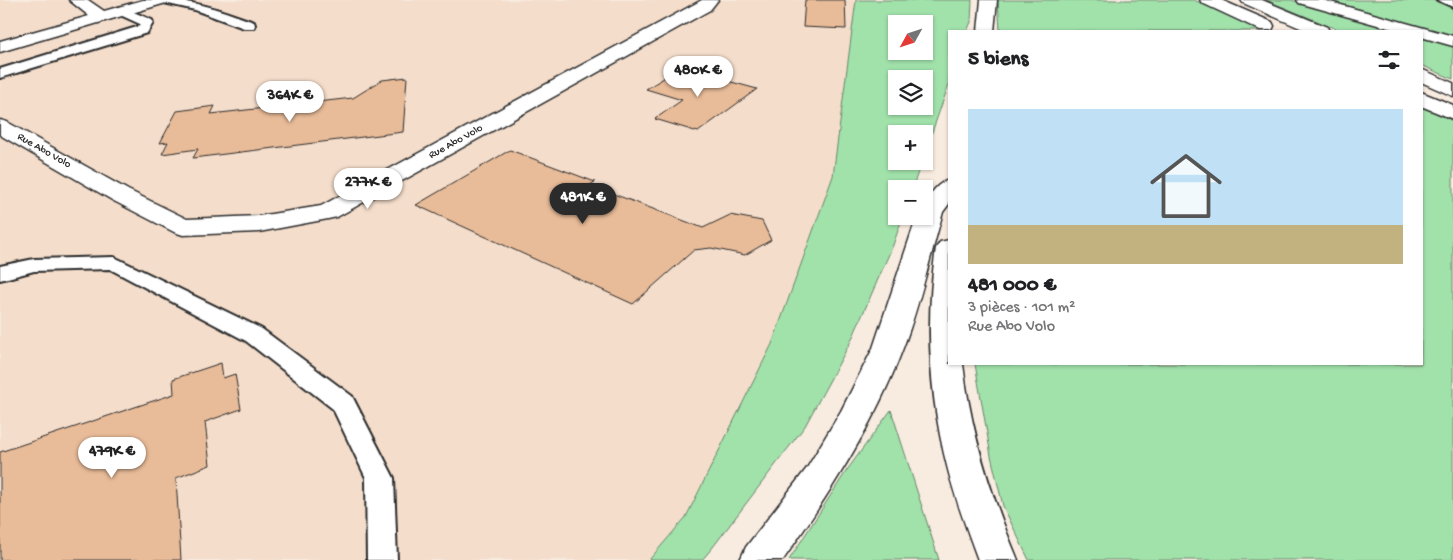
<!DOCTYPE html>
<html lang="fr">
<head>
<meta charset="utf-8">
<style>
	body { margin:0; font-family:"Gochi Hand",sans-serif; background:#f6f6f6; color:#202124; height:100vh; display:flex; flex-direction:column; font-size:19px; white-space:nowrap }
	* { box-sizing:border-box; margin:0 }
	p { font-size:16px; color:#757577 }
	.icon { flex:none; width:28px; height:28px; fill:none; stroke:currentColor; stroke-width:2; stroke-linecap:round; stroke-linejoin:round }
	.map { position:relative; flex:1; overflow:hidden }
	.panel { position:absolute; left:948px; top:30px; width:475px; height:335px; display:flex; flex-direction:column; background:#fff; border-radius:0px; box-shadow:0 1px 4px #0004 }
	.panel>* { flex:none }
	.needle { width:32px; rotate:230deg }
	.tools { position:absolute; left:888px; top:15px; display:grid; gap:10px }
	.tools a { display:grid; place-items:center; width:45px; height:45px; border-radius:0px; background:#fff; box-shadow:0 1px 4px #0004; font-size:25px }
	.price { position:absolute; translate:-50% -42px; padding:0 11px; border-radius:18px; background:#fff; color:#222; font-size:16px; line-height:32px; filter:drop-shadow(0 1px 2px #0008) }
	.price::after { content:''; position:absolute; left:50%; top:30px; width:15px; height:11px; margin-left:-8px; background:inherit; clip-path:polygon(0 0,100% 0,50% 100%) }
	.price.on { background:#2b2b2b; color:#fff }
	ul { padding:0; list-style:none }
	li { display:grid; align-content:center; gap:10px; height:265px; padding:0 20px }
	li span { display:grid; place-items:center; height:155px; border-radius:0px; color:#555 }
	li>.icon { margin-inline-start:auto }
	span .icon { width:90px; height:90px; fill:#fffc; stroke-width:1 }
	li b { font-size:21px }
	h2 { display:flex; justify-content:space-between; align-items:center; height:60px; padding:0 20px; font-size:21px }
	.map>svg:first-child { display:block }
	.built { fill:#f4ddcb }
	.green { fill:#a1e1aa; stroke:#66866a; fill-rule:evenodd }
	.building { fill:#e9bc99; stroke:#2b2b2b }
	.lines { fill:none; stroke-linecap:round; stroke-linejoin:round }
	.lane-casing { stroke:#2b2b2b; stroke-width:4 }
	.street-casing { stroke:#2b2b2b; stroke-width:3 }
	.highway-casing { stroke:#2b2b2b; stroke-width:3 }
	.lane { fill:#fff; fill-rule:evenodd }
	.street { fill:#fff; fill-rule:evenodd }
	.highway { fill:#fff; fill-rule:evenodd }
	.labels { text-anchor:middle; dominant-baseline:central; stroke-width:4; stroke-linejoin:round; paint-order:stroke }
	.far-street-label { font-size:11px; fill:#2b2b2b; stroke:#fff }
</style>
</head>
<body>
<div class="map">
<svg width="1453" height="560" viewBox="0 0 1453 560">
	<rect width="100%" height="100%" fill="#f8ebe0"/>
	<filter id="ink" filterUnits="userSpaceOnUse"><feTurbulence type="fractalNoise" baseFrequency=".02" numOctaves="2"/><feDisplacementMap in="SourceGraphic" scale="10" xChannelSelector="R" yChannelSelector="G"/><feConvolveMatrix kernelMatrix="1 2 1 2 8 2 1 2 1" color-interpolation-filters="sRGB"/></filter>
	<g filter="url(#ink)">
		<path class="built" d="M 0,0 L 856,0 L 833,176 L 772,344 L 686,517 L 649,560 L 0,560 Z"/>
		<g class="green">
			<path d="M 856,0 L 972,0 L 971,22 L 967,31 L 949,31 L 949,84 L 924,155 L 924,134 L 896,134 L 896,161 L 922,161 L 912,189 L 896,189 L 896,216 L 903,216 L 893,245 L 851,341 L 805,426 L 713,547 L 702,560 L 649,560 L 686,517 L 772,344 L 833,176 ZM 896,24 L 924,24 L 924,51 L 896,51 ZM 896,79 L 924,79 L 924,106 L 896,106 Z"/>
			<path d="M 998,0 L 1194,0 L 1262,31 L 1000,31 Z"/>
			<path d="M 1266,0 L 1291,0 L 1400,31 L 1341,31 Z"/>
			<path d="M 1320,0 L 1434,0 L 1453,6 L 1453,36 Z"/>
			<path d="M 1421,37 L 1453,46 L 1453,79 L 1421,65 Z"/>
			<path d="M 1421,106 L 1453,121 L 1453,560 L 1029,560 L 1003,506 L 991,456 L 975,364 L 1421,364 Z"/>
			<path d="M 891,410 L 939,560 L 789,560 L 847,470 Z"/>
		</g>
		<g class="building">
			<path d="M 805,0 L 845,0 L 846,29 L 803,27 Z"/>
			<path d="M 680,68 L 757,89 L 698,132 L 655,119 L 682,100 L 646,89 Z"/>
			<path d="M 407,77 L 403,132 L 193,158 L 198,149 L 162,154 L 168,142 L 160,143 L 177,111 L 215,106 L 211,114 L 353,98 L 382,80 Z"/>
			<path d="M 510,150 L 595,182 L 590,185 L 703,228 L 730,215 L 762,221 L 771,240 L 745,255 L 711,248 L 694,250 L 633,304 L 416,205 Z"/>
			<path d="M 221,363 L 223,378 L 235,374 L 241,409 L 205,422 L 210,465 L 176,478 L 181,560 L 0,560 L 0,452 L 174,394 L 173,379 Z"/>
		</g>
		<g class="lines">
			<defs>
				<g id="lane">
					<path d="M 162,0 C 195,0 223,11 254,22 L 255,25 L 254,28 L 244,28 L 195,10 L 164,3 Z"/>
					<path d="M 1437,0 L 1453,0 L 1453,7 Z"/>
					<path d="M 122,7 L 152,20 L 153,23 L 147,33 L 0,78 L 0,69 L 137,27 L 140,24 L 118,14 L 116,11 L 118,8 Z"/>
					<path d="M 114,257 L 262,329 L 352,396 L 394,478 L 397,560 L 367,560 L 366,478 L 333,409 L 246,341 L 110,269 L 34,271 L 0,280 L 0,266 L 34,259 Z"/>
				</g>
				<g id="street">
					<path d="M 69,0 L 88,0 L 104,11 L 143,0 L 168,0 L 166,3 L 0,52 L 0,41 L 89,16 Z"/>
					<path d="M 702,0 L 718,0 L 710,10 L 337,217 L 328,219 L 259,232 L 183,235 L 174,232 L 112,200 L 0,135 L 0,120 L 7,122 L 128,190 L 187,219 L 259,216 L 321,206 Z"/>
				</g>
				<g id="highway">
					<path d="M 981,0 L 997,0 L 994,31 L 978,31 Z"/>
					<path d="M 1200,0 L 1221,0 L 1272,22 L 1274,26 L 1272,30 L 1260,30 L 1202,3 Z"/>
					<path d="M 1241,0 L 1262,0 L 1327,27 L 1329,31 L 1307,31 L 1243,3 Z"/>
					<path d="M 1297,0 L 1323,0 L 1453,36 L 1453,46 L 1421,37 L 1421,31 L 1399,31 L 1299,3 Z"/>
					<path d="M 1421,69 L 1453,83 L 1453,96 L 1421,82 Z"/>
					<path d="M 1421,92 L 1453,105 L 1453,119 L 1421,106 Z"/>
					<path d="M 949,180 L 949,204 L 943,212 C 930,257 920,304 903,348 C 875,424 829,494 783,560 L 740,560 L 746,547 L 807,468 L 841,411 L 873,348 L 917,216 L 924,216 C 924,202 934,184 949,180 Z"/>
					<path d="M 949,240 L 949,364 L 963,364 C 971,433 991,496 1018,560 L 978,560 C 967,530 956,501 948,470 C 929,398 925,321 936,248 L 940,242 Z"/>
				</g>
			</defs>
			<use href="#lane" class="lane-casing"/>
			<use href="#street" class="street-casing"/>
			<use href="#highway" class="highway-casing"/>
			<use href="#lane" class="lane"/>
			<use href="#street" class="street"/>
			<use href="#highway" class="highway"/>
		</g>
	</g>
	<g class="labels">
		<g class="far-street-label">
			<text transform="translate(456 142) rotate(-29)">Rue Abo Volo</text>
			<text transform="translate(44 151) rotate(30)">Rue Abo Volo</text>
		</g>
	</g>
</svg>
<div class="tools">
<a><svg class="needle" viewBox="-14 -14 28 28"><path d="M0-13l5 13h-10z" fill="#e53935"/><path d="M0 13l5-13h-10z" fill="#757577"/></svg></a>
<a><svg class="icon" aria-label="layers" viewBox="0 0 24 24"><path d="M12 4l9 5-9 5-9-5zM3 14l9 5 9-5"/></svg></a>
<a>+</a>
<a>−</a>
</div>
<b class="price" style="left:698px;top:98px">480K €</b>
<b class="price" style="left:290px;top:123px">364K €</b>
<b class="price" style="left:368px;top:210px">277K €</b>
<b class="price on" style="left:583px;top:225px">481K €</b>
<b class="price" style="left:112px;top:479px">479K €</b>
<section class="panel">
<h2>5 biens<svg class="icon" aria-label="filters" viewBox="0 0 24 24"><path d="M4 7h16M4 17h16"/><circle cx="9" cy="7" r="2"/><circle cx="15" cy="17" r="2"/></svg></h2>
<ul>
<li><span style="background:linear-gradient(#bfe0f5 75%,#c2b280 0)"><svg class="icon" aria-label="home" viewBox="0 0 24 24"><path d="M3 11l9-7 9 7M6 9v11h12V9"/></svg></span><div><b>481 000 €</b><p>3 pièces · 101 m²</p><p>Rue Abo Volo</p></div></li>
</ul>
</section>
</div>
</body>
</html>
